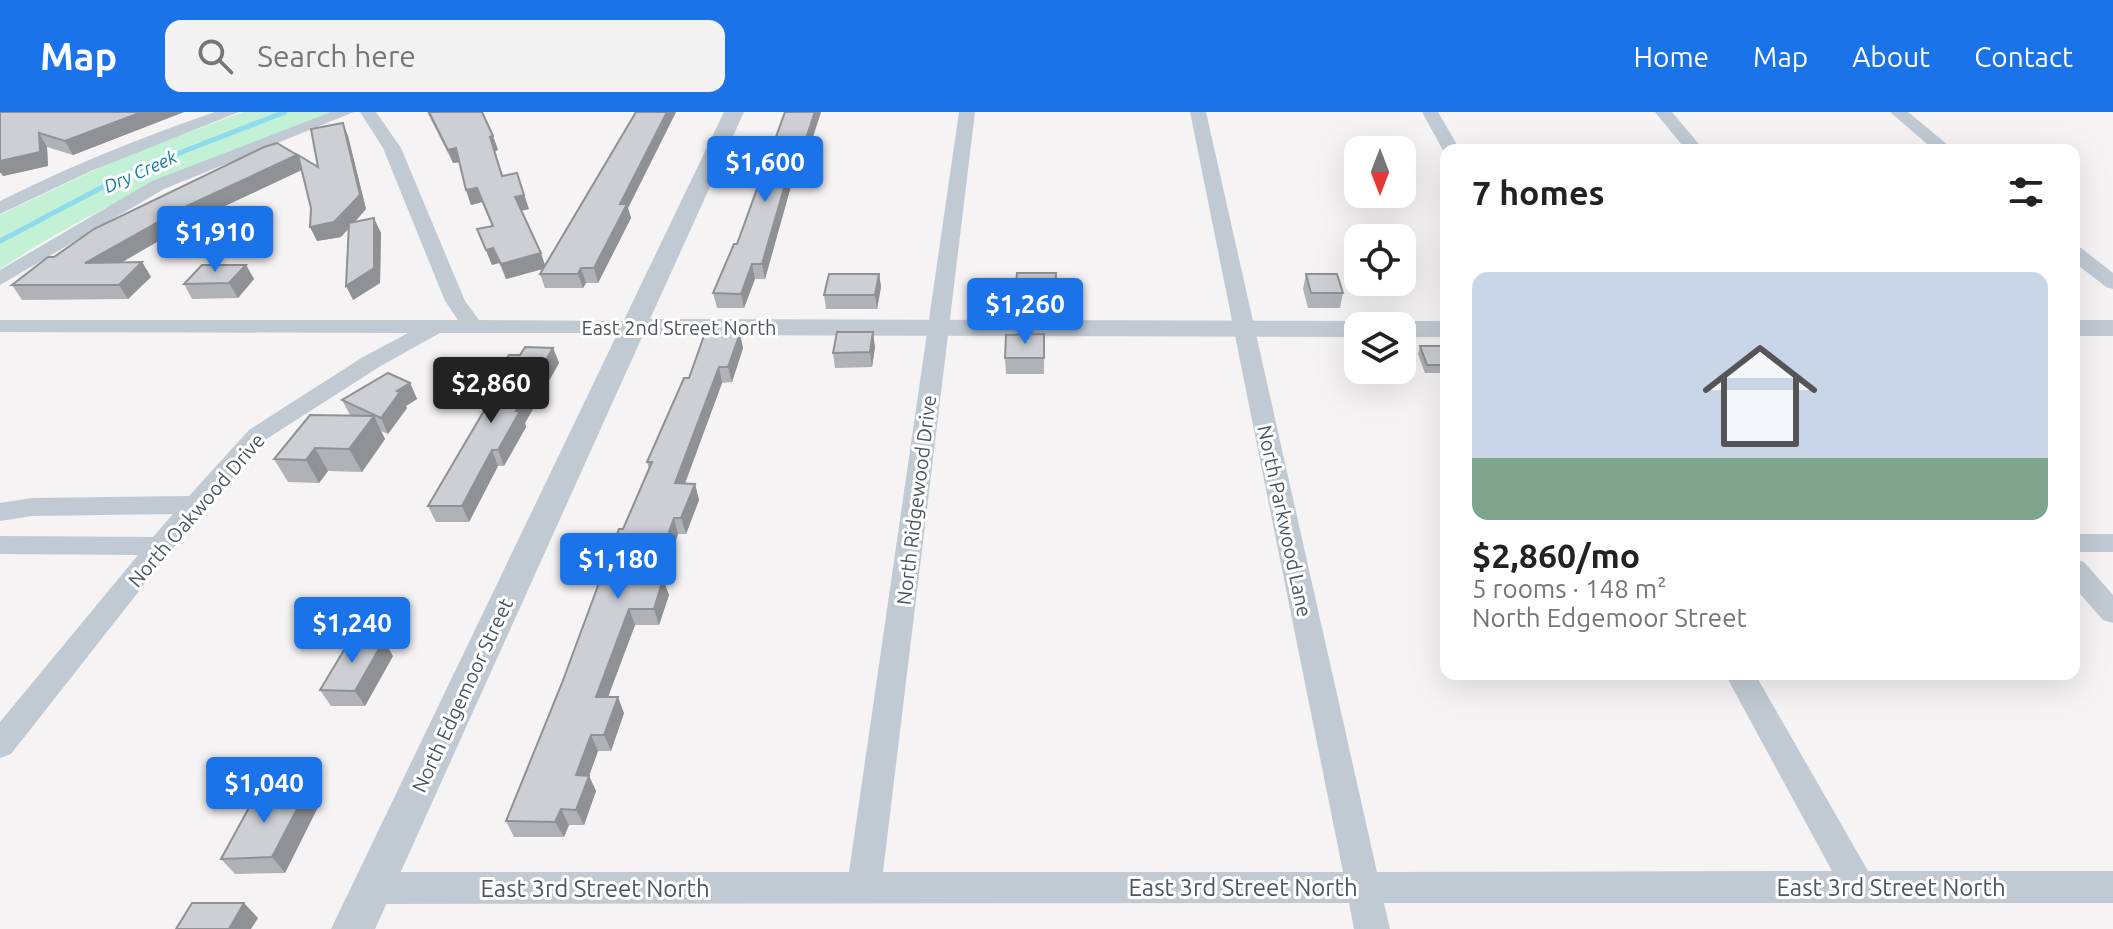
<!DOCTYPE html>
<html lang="en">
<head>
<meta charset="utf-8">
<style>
	body { margin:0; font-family:Ubuntu,sans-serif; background:#f2f2f2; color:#222; height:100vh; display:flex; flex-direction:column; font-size:30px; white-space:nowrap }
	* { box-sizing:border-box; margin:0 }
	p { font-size:26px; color:#767676 }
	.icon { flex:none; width:44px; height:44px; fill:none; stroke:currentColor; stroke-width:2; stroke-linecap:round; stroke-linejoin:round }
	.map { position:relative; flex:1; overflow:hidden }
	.details { position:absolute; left:1440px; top:32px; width:640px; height:536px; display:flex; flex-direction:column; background:#fff; border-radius:16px; box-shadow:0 8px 32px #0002 }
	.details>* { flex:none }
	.needle { width:52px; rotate:180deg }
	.buttons { position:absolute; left:1344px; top:24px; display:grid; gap:16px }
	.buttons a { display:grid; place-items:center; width:72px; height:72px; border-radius:16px; background:#fff; box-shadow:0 8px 32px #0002; font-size:40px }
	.price { position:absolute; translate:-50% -68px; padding:0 18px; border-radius:8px; background:#1a73e8; color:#fff; font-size:26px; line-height:52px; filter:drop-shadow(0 2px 4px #0008) }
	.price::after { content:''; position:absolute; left:50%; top:48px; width:24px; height:18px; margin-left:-12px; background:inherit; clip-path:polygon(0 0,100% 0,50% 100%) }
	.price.current { background:#222; color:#fff }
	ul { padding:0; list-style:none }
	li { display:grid; align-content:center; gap:16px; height:424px; padding:0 32px }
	li span { display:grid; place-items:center; height:248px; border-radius:16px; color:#555 }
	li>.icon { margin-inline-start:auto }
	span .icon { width:144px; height:144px; fill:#fffc; stroke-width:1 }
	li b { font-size:34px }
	h2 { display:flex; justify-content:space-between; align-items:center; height:96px; padding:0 32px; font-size:34px }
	header { display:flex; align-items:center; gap:48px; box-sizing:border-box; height:112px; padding:0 40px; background:#1a73e8; color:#fff }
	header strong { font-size:38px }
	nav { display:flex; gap:44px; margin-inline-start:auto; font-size:28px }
	.search { width:560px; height:72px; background:#f2f2f2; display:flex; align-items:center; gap:20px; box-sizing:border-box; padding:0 28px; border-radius:16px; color:#767676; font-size:30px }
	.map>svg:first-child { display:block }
	.green { fill:#c3f1d5 }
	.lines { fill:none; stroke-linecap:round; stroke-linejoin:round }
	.stream { stroke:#90daee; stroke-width:5 }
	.minor { fill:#c1cad2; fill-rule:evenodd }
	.tertiary { fill:#c1cad2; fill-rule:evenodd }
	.wall { fill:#b0b2b7 }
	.shaded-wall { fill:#909195 }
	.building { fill:#cdcfd5; stroke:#909195; stroke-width:2 }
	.labels { text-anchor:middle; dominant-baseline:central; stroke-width:6; stroke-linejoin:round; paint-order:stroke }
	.far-water-label { font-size:18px; font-style:italic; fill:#0c7c9b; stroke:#fff }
	.street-label { font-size:20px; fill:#4a5661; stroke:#fff }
	.near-street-label { font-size:24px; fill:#4a5661; stroke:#fff }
</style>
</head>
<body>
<header>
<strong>Map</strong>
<div class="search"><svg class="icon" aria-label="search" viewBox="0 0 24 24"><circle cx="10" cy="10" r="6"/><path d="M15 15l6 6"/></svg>Search here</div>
<nav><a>Home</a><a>Map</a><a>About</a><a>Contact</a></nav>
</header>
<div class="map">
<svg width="2113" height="817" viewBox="0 0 2113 817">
	<rect width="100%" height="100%" fill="#f5f3f3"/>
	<path class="green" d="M 243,0 L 338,0 C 216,44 109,85 0,157 L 0,103 L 120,46 Z"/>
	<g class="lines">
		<path class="stream" d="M 0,129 L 133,59 L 285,0"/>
		<g class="minor">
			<path d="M 215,0 L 239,0 L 91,59 L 0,102 L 0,89 C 70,54 142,25 215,0 Z"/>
			<path d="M 331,0 L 354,0 L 164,77 L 0,173 L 0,158 L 152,69 Z"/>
			<path d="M 360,0 L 376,0 L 401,36 L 465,189 L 479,208 L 633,209 L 644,215 L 633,221 L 440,221 L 379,255 L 265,328 L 169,441 L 11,642 L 0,646 L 0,610 L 138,443 L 0,442 L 0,424 L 153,425 L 173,402 L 32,404 L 0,409 L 0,391 L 32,386 L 189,384 L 249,318 L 363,245 L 408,221 L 0,220 L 0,208 L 458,208 L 445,189 L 383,36 Z"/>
			<path d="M 959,0 L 975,0 L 883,760 L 1343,760 L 1190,0 L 1206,0 L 1377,760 L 1832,759 L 1725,562 L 1755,562 L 1868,759 L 2113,759 L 2113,791 L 1384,791 L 1390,817 L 1354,817 L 1349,791 L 373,792 L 361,787 L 356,776 L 361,765 L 373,760 L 849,760 Z"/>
			<path d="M 1422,0 L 1438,0 L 1460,38 L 1446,38 L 1445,42 Z"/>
			<path d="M 1655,0 L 1672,0 L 1704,38 L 1686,38 Z"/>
			<path d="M 1890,0 L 1908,0 L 1954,38 L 1934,38 Z"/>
			<path d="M 2074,134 L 2081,136 L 2113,161 L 2113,177 L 2106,175 L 2074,150 Z"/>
			<rect x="2074" y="422" width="39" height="18"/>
			<path d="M 2074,447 L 2084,450 L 2113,483 L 2113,511 L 2103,508 L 2074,475 Z"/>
		</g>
		<g class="tertiary">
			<path d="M 724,0 L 744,0 L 650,207 L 1358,209 L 1369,214 L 1358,214 L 1358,225 L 643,223 L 375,817 L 331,817 Z"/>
			<rect x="2074" y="208" width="39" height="16"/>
			<path d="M 1402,209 L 1446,209 L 1446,225 L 1402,225 L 1402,214 L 1391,214 Z"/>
		</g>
	</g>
	<g class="wall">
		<path d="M 0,0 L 184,0 L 73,43 L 47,35 L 48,54 L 3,64 L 1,61 L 0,61 Z"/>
		<path d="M 427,0 L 482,0 L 493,24 L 498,38 L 495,39 L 503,64 L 529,97 L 521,99 L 545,153 L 636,0 L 676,0 L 628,96 L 631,106 L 598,171 L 586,171 L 583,176 L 545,176 L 540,162 L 543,157 L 506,167 L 499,151 L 492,153 L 477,117 L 492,114 L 482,90 L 471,93 L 466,78 L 459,50 L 453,51 Z"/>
		<path d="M 785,0 L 821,0 L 805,49 L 798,49 L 765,167 L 755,167 L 744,196 L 717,196 L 713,181 L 737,132 Z"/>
		<path d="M 348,24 L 366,97 L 355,110 L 381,121 L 380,171 L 353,188 L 349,116 L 341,125 L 317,129 L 310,115 L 311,96 L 301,58 L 195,108 L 121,151 L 142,150 L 151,165 L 128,187 L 22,188 L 12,173 L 264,35 L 318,55 Z"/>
		<path d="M 246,153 L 254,167 L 238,186 L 192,187 L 184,172 Z"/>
		<path d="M 879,162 L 881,175 L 877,197 L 826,197 L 824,183 Z"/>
		<path d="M 1306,162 L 1343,181 L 1340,196 L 1308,196 L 1303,177 Z"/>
		<path d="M 1056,176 L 1055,197 L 1016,196 L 1015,181 Z"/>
		<path d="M 1044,222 L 1044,262 L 1006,262 L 1005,246 Z"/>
		<path d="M 1420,234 L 1446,237 L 1446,261 L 1425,261 L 1418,242 Z"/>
		<path d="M 875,235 L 872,255 L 835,256 L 833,241 Z"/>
		<path d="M 553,236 L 559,251 L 525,311 L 526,315 L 504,354 L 498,354 L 469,410 L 436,410 L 428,394 L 490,289 L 486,279 L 520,243 Z"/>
		<path d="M 743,236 L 732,270 L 722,271 L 685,372 L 695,372 L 699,388 L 686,422 L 678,422 L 663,467 L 669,483 L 659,513 L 635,513 L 608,585 L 624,601 L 611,639 L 598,639 L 589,664 L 596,679 L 584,713 L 569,713 L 564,725 L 514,725 L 506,709 L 562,571 L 623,417 L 649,357 L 647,350 L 689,266 Z"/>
		<path d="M 410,271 L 417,287 L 406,294 L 407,296 L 388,322 L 381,319 L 385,327 L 362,360 L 328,359 L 319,371 L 288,370 L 274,347 L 350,303 L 342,288 Z"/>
		<path d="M 393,544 L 365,594 L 331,594 L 320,578 Z"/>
		<path d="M 306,680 L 318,695 L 285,761 L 235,762 L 221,747 Z"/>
	</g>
	<g class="shaded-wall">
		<path d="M 142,0 L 184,0 L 73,43 L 65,29 Z"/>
		<path d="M 667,0 L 676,0 L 628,96 L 631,106 L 598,171 L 594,156 L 620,92 Z"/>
		<path d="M 815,0 L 821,0 L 805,49 L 803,35 Z"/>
		<path d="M 343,11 L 348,24 L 366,97 L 341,125 L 317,129 L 310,115 Z"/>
		<path d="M 39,21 L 47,35 L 48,54 L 3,64 L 1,61 L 0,61 L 0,49 Z"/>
		<path d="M 493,24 L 498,38 L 495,39 L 490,25 Z"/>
		<path d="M 796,35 L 798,49 L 765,167 L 762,152 Z"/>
		<path d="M 456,36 L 461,50 L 453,51 L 448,38 Z"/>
		<path d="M 297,43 L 304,57 L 195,108 L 94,166 L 85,151 L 187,94 Z"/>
		<path d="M 517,61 L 529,97 L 520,99 L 515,85 Z"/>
		<path d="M 477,76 L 482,90 L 471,93 L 466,78 Z"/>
		<path d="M 374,106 L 381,121 L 380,171 L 353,188 L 346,174 Z"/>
		<path d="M 493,136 L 499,151 L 492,153 L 486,138 Z"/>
		<path d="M 541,141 L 546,156 L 506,167 L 501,152 Z"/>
		<path d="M 142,150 L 151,165 L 128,187 L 119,173 Z"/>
		<path d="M 752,152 L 755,167 L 744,196 L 741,182 Z"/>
		<path d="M 246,153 L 254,167 L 238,186 L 229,171 Z"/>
		<path d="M 581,156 L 586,171 L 583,176 L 578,162 Z"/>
		<path d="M 879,162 L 881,175 L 877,197 L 875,183 Z"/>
		<path d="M 873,220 L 875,235 L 872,255 L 870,240 Z"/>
		<path d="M 740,221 L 743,236 L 732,270 L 728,255 Z"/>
		<path d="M 553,236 L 559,251 L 525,311 L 526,315 L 504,354 L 498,338 L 516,299 Z"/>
		<path d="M 719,255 L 722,271 L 679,387 L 675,371 Z"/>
		<path d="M 410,271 L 417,287 L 406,294 L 407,296 L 388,322 L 381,306 L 397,279 Z"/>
		<path d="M 374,304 L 385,327 L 362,360 L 349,337 Z"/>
		<path d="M 315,336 L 328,359 L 319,371 L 306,348 Z"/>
		<path d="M 492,338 L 498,354 L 469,410 L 462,394 Z"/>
		<path d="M 695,372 L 699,388 L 686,422 L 681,406 Z"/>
		<path d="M 674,406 L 678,422 L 658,483 L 652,467 Z"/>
		<path d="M 663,467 L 669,483 L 659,513 L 654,497 Z"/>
		<path d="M 629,497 L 635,513 L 602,601 L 596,585 Z"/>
		<path d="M 384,528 L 393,544 L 365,594 L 355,579 Z"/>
		<path d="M 618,585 L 624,601 L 611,639 L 604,623 Z"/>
		<path d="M 591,623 L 598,639 L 589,664 L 596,679 L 584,713 L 576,698 L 576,663 Z"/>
		<path d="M 306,680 L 318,695 L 285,761 L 272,745 Z"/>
		<path d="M 561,697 L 569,713 L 564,725 L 555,710 Z"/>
		<path d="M 244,791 L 258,806 L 251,817 L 229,817 Z"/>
	</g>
	<g class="building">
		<path d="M 0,0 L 142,0 L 65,29 L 39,21 L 40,40 L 0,49 Z"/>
		<path d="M 429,0 L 482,0 L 493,24 L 490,25 L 502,64 L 517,61 L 524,83 L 515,85 L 541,141 L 501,152 L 493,136 L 486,138 L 477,117 L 493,114 L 477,76 L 466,78 L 456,36 L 448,38 Z"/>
		<path d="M 636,0 L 667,0 L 620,92 L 627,92 L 594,156 L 581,156 L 578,162 L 540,162 Z"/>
		<path d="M 785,0 L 815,0 L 803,35 L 796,35 L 762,152 L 752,152 L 741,182 L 713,181 L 734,132 L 737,132 Z"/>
		<path d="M 343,11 L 360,83 L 334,110 L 310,115 L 311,96 L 298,43 L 318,55 L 311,17 Z"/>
		<path d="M 277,31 L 297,43 L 187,94 L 85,151 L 142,150 L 119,173 L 12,173 L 48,145 L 54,145 L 94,117 L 264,35 Z"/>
		<path d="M 374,106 L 374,156 L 346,174 L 349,111 Z"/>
		<path d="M 202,153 L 246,153 L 229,171 L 184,172 Z"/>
		<path d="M 1017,161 L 1056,161 L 1055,182 L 1015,181 Z"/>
		<path d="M 829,162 L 879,162 L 875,183 L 824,183 Z"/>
		<path d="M 1306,162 L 1337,162 L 1343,181 L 1311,181 Z"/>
		<path d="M 837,220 L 873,220 L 870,240 L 833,241 Z"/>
		<path d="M 705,221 L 740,221 L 728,255 L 719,255 L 675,371 L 695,372 L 681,406 L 674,406 L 652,467 L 663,467 L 654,497 L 629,497 L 596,585 L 618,585 L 604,623 L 591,623 L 576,663 L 589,664 L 576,698 L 561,697 L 555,710 L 506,709 L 562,571 L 619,417 L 623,417 L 652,350 L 647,350 L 684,266 L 689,266 Z"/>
		<path d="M 1044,222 L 1044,246 L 1005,246 L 1006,223 Z"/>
		<path d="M 1420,234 L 1445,234 L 1446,253 L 1427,253 Z"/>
		<path d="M 525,235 L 553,236 L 516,299 L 520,299 L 498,338 L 492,338 L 462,394 L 428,394 L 495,280 L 486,279 L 509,243 L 520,243 Z"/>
		<path d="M 388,261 L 410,271 L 397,279 L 400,280 L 381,306 L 342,288 Z"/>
		<path d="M 310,303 L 374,304 L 349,337 L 315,336 L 306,348 L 274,347 Z"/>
		<path d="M 350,528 L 384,528 L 355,579 L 320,578 Z"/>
		<path d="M 306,680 L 272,745 L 221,747 L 257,681 Z"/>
		<path d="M 192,791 L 244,791 L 229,817 L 176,817 Z"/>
	</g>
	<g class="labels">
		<g class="far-water-label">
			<text transform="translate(140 59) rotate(-24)">Dry Creek</text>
		</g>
		<g class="street-label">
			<text x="679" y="215">East 2nd Street North</text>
			<text transform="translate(916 388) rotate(-83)">North Ridgewood Drive</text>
			<text transform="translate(196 398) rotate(-49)">North Oakwood Drive</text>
			<text transform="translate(1285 409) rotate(78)">North Parkwood Lane</text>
			<text transform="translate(462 583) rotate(-65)">North Edgemoor Street</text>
		</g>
		<g class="near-street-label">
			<text x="1243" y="775">East 3rd Street North</text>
			<text x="1891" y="775">East 3rd Street North</text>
			<text x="595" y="776">East 3rd Street North</text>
		</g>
	</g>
</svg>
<div class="buttons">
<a><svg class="needle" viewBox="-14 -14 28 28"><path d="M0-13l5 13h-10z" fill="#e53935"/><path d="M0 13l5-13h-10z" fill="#767676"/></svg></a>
<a><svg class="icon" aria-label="locate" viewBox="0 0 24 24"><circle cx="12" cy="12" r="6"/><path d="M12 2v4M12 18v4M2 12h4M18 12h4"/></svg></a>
<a><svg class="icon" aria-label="layers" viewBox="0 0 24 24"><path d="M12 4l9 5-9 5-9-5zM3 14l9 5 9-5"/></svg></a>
</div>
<b class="price" style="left:765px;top:92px">$1,600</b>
<b class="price" style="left:215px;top:162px">$1,910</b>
<b class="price" style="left:1025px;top:234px">$1,260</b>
<b class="price current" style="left:491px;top:313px">$2,860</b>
<b class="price" style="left:618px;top:489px">$1,180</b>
<b class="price" style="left:352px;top:553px">$1,240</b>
<b class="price" style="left:264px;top:713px">$1,040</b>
<section class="details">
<h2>7 homes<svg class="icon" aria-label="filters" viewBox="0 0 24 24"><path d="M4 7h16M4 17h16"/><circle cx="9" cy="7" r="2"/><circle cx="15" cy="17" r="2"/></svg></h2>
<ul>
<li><span style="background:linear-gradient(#c9d6e8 75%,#7fa58c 0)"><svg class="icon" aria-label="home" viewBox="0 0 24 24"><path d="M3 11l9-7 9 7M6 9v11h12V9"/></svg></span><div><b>$2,860/mo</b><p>5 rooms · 148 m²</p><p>North Edgemoor Street</p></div></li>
</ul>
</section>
</div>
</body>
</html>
